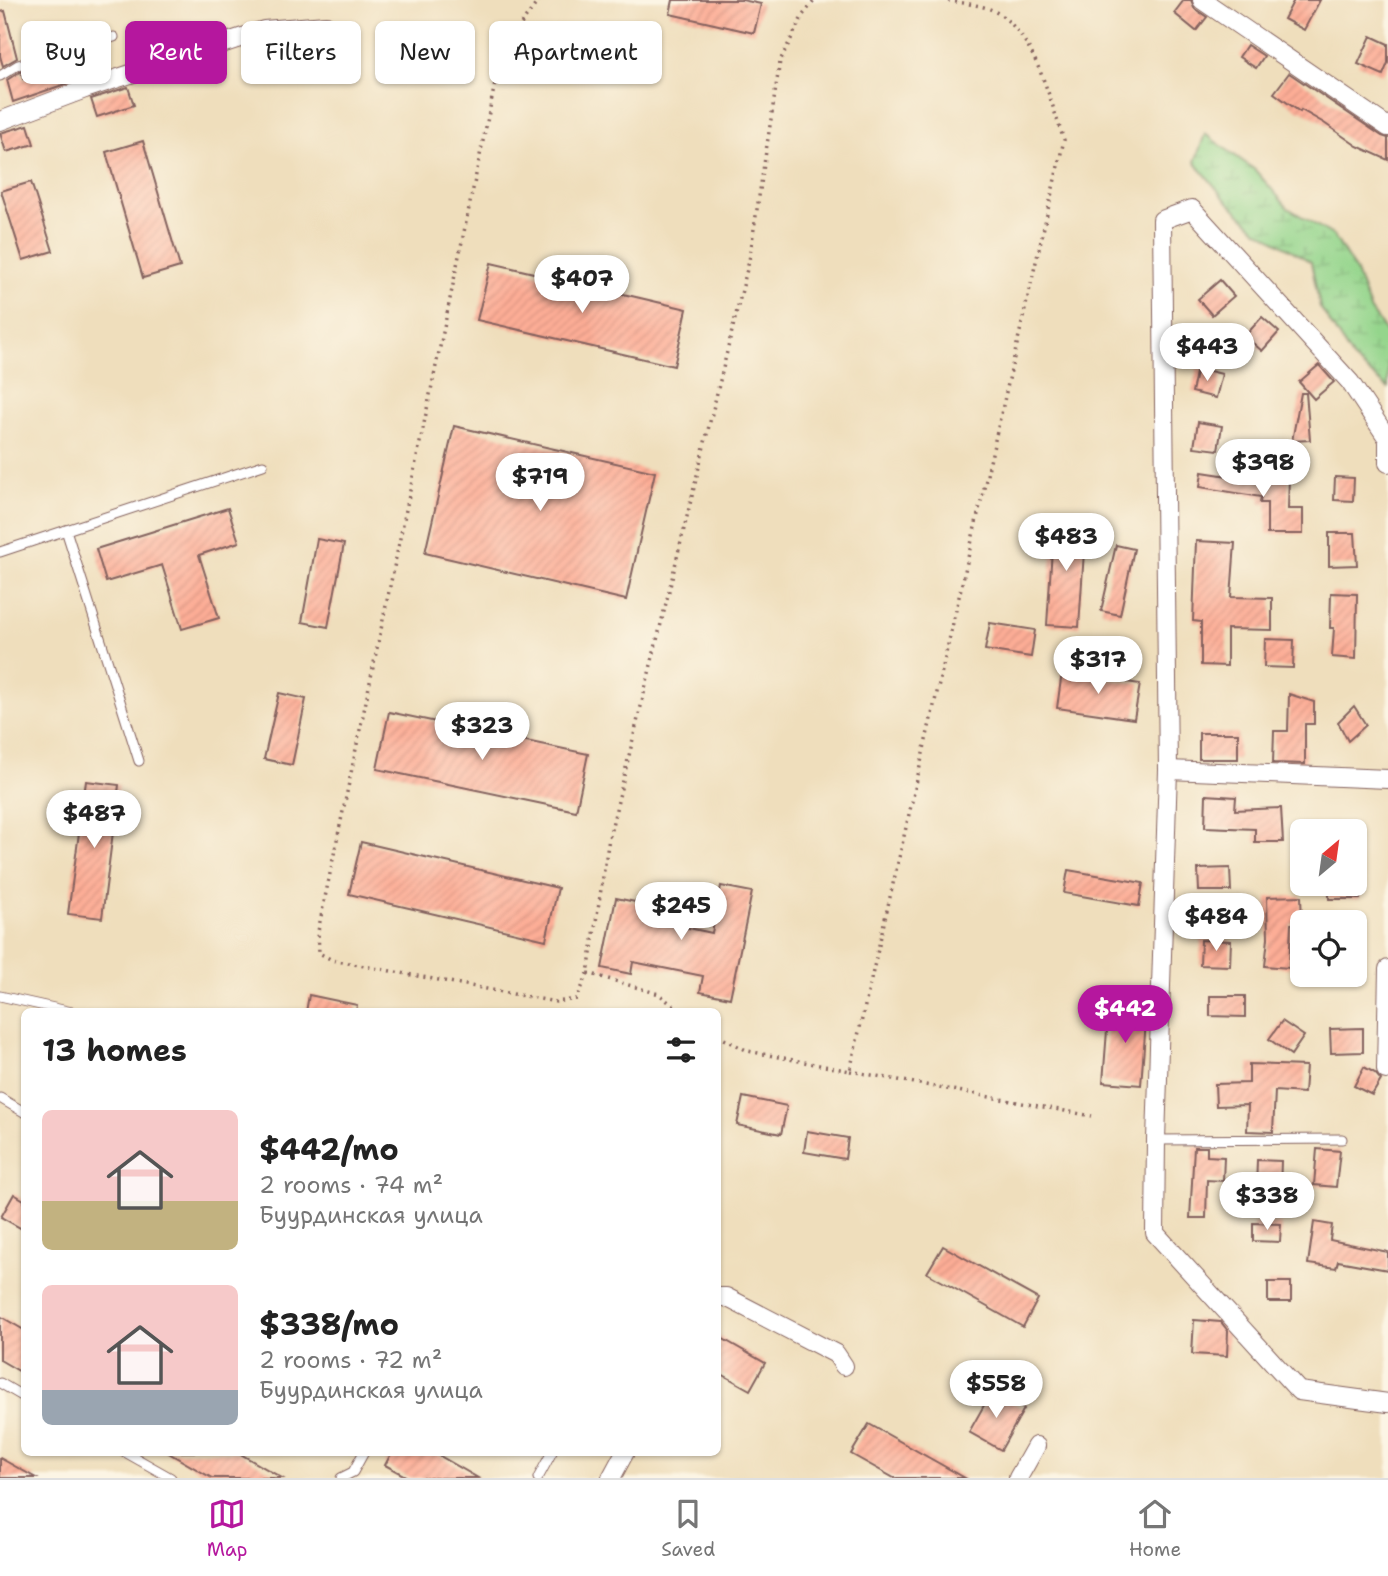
<!DOCTYPE html>
<html lang="en">
<head>
<meta charset="utf-8">
<style>
	body { margin:0; font-family:"Shantell Sans",sans-serif; background:#f6f6f6; color:#222; height:100vh; display:flex; flex-direction:column; font-size:26px; white-space:nowrap }
	* { box-sizing:border-box; margin:0 }
	p { font-size:23px; color:#767676 }
	.icon { flex:none; width:38px; height:38px; fill:none; stroke:currentColor; stroke-width:2; stroke-linecap:round; stroke-linejoin:round }
	.map { position:relative; flex:1; overflow:hidden }
	.sheet { position:absolute; left:21px; top:1008px; width:700px; height:448px; display:flex; flex-direction:column; background:#fff; border-radius:10px; box-shadow:0 2px 5px #0004 }
	.sheet>* { flex:none }
	.top-card { position:absolute; left:21px; top:21px; width:700px; height:63px; display:flex; gap:14px }
	.needle { width:46px; rotate:29deg }
	.buttons { position:absolute; left:1290px; top:819px; display:grid; gap:14px }
	.buttons a { display:grid; place-items:center; width:77px; height:77px; border-radius:10px; background:#fff; box-shadow:0 2px 5px #0004; font-size:35px }
	.price { position:absolute; translate:-50% -60px; padding:0 16px; border-radius:24px; background:#fff; color:#222; font-size:23px; line-height:46px; filter:drop-shadow(0 2px 4px #0008) }
	.price::after { content:''; position:absolute; left:50%; top:42px; width:21px; height:16px; margin-left:-10px; background:inherit; clip-path:polygon(0 0,100% 0,50% 100%) }
	.price.on { background:#b5179e; color:#fff }
	ul { padding:0; list-style:none }
	li { display:flex; align-items:center; gap:21px; height:175px; padding:0 21px }
	li span { display:grid; place-items:center; flex:none; width:196px; height:140px; border-radius:10px; color:#555 }
	li>.icon { margin-inline-start:auto }
	span .icon { width:84px; height:84px; fill:#fffc; stroke-width:1 }
	li b { font-size:30px }
	h2 { display:flex; justify-content:space-between; align-items:center; height:84px; padding:0 21px; font-size:30px }
	.tag { padding:0 24px; border-radius:10px; background:#fff; box-shadow:0 2px 5px #0004; font-size:24px; line-height:63px }
	.tag.on { background:#b5179e; color:#fff }
	.tabs { display:flex; justify-content:space-around; align-items:center; height:98px; border-top:2px solid #e0e0e0; background:#fff; font-size:19px; color:#767676 }
	.tabs a { display:grid; justify-items:center; gap:4px }
	.tabs .on { color:#b5179e }
	.map>svg:first-child { display:block }
	.wetland { fill:url(#wetland-marsh); stroke:#6f7a5c; stroke-width:2 }
	.building { fill:url(#building-hatch) }
	.lines { fill:none; stroke-linecap:round; stroke-linejoin:round }
	.service-casing { stroke:#84625e; stroke-width:11 }
	.minor-casing { stroke:#84625e; stroke-width:20 }
	.path { stroke:#84625e; stroke-width:3.5; stroke-dasharray:2 5; stroke-linecap:butt }
	.service { stroke:#fff; stroke-width:9 }
	.minor { stroke:#fff; stroke-width:18 }
</style>
</head>
<body>
<div class="map">
<svg width="1388" height="1478" viewBox="0 0 1388 1478">
	<defs>
		<pattern id="wetland-marsh" width="20" height="14" patternUnits="userSpaceOnUse" patternTransform="scale(1.75)"><rect width="20" height="14" fill="#94d58c"/><path d="M1 5h8M5 5V1M11 12h8M15 12V8" fill="none" stroke="#81b679"/></pattern>
		<pattern id="building-hatch" width="6" height="6" patternUnits="userSpaceOnUse" patternTransform="scale(1.75)"><rect width="6" height="6" fill="#fdad96"/><path d="M-1 1l2-2M0 6l6-6M5 7l2-2" fill="none" stroke="#da9481"/></pattern>
	</defs>
	<rect width="100%" height="100%" fill="#fcf5e5"/>
	<filter id="ink" filterUnits="userSpaceOnUse"><feTurbulence type="fractalNoise" baseFrequency=".0143" numOctaves="2"/><feDisplacementMap in="SourceGraphic" scale="14" xChannelSelector="R" yChannelSelector="G"/><feConvolveMatrix kernelMatrix="1 2 1 2 8 2 1 2 1" color-interpolation-filters="sRGB"/></filter>
	<filter id="wash" filterUnits="userSpaceOnUse"><feTurbulence type="fractalNoise" baseFrequency=".00686" numOctaves="4" result="noise"/><feDisplacementMap in="SourceGraphic" scale="28" xChannelSelector="R" yChannelSelector="G"/><feGaussianBlur stdDeviation="1.57" result="paint"/><feColorMatrix in="noise" values="0 0 0 0 0 0 0 0 0 0 0 0 0 0 0 0 0 1.4 0 .05"/><feComposite in="paint" operator="in"/></filter>
	<g filter="url(#wash)">
		<rect width="100%" height="100%" fill="#efdebc"/>
		<path class="wetland" d="M 1205,134 L 1255,170 L 1288,208 L 1334,236 L 1355,270 L 1370,309 L 1388,335 L 1388,388 L 1353,359 L 1320,307 L 1311,262 L 1256,229 L 1225,199 L 1195,162 Z"/>
		<g id="blocks">
			<g class="building">
				<path d="M 673,0 L 742,0 L 761,4 L 754,33 L 670,14 Z"/>
				<path d="M 1184,0 L 1191,0 L 1195,9 L 1207,17 L 1196,31 L 1174,13 Z"/>
				<path d="M 1294,0 L 1320,0 L 1304,30 L 1284,19 Z"/>
				<path d="M 5,11 L 17,58 L 3,66 L 0,56 L 0,12 Z"/>
				<path d="M 1371,36 L 1388,44 L 1388,63 L 1383,75 L 1358,64 Z"/>
				<path d="M 1247,45 L 1264,56 L 1256,68 L 1239,57 Z"/>
				<path d="M 73,65 L 77,80 L 13,102 L 7,80 L 21,71 L 23,79 Z"/>
				<path d="M 1289,73 L 1382,136 L 1388,138 L 1388,160 L 1357,146 L 1324,123 L 1301,110 L 1300,112 L 1274,93 Z"/>
				<path d="M 128,87 L 134,105 L 97,117 L 91,99 Z"/>
				<path d="M 28,125 L 34,144 L 6,152 L 0,133 Z"/>
				<path d="M 143,141 L 180,267 L 143,278 L 106,152 Z"/>
				<path d="M 31,182 L 53,251 L 23,260 L 1,191 Z"/>
				<path d="M 491,263 L 687,309 L 674,366 L 477,320 Z"/>
				<path d="M 1220,280 L 1234,296 L 1212,315 L 1198,299 Z"/>
				<path d="M 1262,317 L 1279,332 L 1262,351 L 1245,336 Z"/>
				<path d="M 1319,365 L 1334,382 L 1314,399 L 1299,382 Z"/>
				<path d="M 1197,368 L 1222,374 L 1216,398 L 1192,392 Z"/>
				<path d="M 1301,393 L 1306,393 L 1310,440 L 1292,441 Z"/>
				<path d="M 1198,422 L 1222,426 L 1218,450 L 1194,447 Z"/>
				<path d="M 454,426 L 655,472 L 626,600 L 425,553 Z"/>
				<path d="M 1202,472 L 1261,481 L 1261,475 L 1289,476 L 1288,509 L 1303,509 L 1303,534 L 1267,534 L 1267,503 L 1260,503 L 1261,497 L 1200,487 Z"/>
				<path d="M 1335,477 L 1354,478 L 1353,501 L 1334,500 Z"/>
				<path d="M 228,508 L 239,542 L 199,555 L 219,618 L 182,629 L 162,565 L 106,582 L 96,549 Z"/>
				<path d="M 1054,519 L 1086,521 L 1079,627 L 1047,625 Z"/>
				<path d="M 1329,533 L 1355,533 L 1357,565 L 1329,566 Z"/>
				<path d="M 317,539 L 344,544 L 328,627 L 302,622 Z"/>
				<path d="M 1196,541 L 1235,543 L 1231,597 L 1272,598 L 1272,630 L 1227,629 L 1227,666 L 1201,665 L 1201,622 L 1193,621 Z"/>
				<path d="M 1116,545 L 1134,549 L 1120,615 L 1101,611 Z"/>
				<path d="M 1331,593 L 1357,594 L 1356,659 L 1332,657 L 1334,628 L 1330,628 Z"/>
				<path d="M 990,623 L 1035,630 L 1031,657 L 985,650 Z"/>
				<path d="M 1265,639 L 1294,640 L 1293,668 L 1264,667 Z"/>
				<path d="M 1062,672 L 1140,684 L 1134,719 L 1057,708 Z"/>
				<path d="M 279,693 L 306,699 L 292,765 L 264,759 Z"/>
				<path d="M 1289,694 L 1314,702 L 1314,724 L 1305,724 L 1305,764 L 1273,763 L 1274,731 L 1288,731 Z"/>
				<path d="M 1354,706 L 1366,725 L 1348,741 L 1338,722 Z"/>
				<path d="M 389,712 L 588,754 L 576,811 L 377,769 Z"/>
				<rect x="1199" y="733" width="39" height="26"/>
				<path d="M 86,781 L 119,785 L 102,918 L 68,914 Z"/>
				<path d="M 1206,795 L 1236,797 L 1235,810 L 1281,808 L 1283,842 L 1255,842 L 1255,829 L 1205,827 Z"/>
				<path d="M 361,842 L 558,888 L 546,940 L 349,894 Z"/>
				<path d="M 1230,868 L 1231,891 L 1199,891 L 1198,869 Z"/>
				<path d="M 1068,870 L 1143,883 L 1139,906 L 1064,893 Z"/>
				<rect x="1329" y="884" width="31" height="15"/>
				<path d="M 721,886 L 752,892 L 730,998 L 700,992 L 703,976 L 633,962 L 631,974 L 602,968 L 616,898 L 645,904 L 642,918 L 712,933 Z"/>
				<path d="M 1301,896 L 1302,923 L 1291,924 L 1289,968 L 1265,966 L 1268,938 L 1267,897 Z"/>
				<path d="M 1201,940 L 1231,941 L 1230,966 L 1200,965 Z"/>
				<path d="M 309,995 L 357,1005 L 356,1012 L 306,1012 Z"/>
				<path d="M 1210,996 L 1245,996 L 1245,1017 L 1210,1016 Z"/>
				<path d="M 1109,1005 L 1147,1008 L 1141,1085 L 1103,1082 Z"/>
				<path d="M 1282,1021 L 1304,1036 L 1291,1055 L 1269,1039 Z"/>
				<path d="M 1363,1028 L 1363,1052 L 1331,1053 L 1330,1029 Z"/>
				<path d="M 1249,1064 L 1306,1066 L 1304,1093 L 1275,1091 L 1273,1132 L 1247,1131 L 1248,1105 L 1216,1106 L 1215,1084 L 1249,1083 Z"/>
				<path d="M 1364,1067 L 1375,1073 L 1381,1080 L 1372,1095 L 1354,1086 Z"/>
				<path d="M 743,1097 L 787,1106 L 781,1134 L 737,1125 Z"/>
				<path d="M 807,1131 L 848,1138 L 845,1159 L 804,1152 Z"/>
				<path d="M 1194,1147 L 1207,1147 L 1207,1156 L 1224,1157 L 1223,1181 L 1207,1180 L 1206,1218 L 1190,1218 Z"/>
				<path d="M 1317,1149 L 1340,1151 L 1336,1187 L 1314,1185 Z"/>
				<path d="M 1257,1160 L 1281,1161 L 1280,1190 L 1256,1190 Z"/>
				<path d="M 14,1194 L 24,1200 L 24,1230 L 1,1217 Z"/>
				<path d="M 1314,1222 L 1332,1225 L 1330,1240 L 1388,1252 L 1388,1270 L 1338,1261 L 1336,1268 L 1308,1264 Z"/>
				<path d="M 1253,1223 L 1281,1224 L 1280,1242 L 1253,1241 Z"/>
				<path d="M 943,1246 L 1038,1299 L 1023,1327 L 927,1273 Z"/>
				<rect x="1268" y="1282" width="23" height="20"/>
				<path d="M 0,1316 L 24,1330 L 24,1374 L 0,1360 Z"/>
				<path d="M 1194,1320 L 1221,1322 L 1228,1331 L 1227,1356 L 1192,1354 Z"/>
				<path d="M 718,1336 L 765,1363 L 750,1390 L 718,1372 Z"/>
				<path d="M 992,1391 L 1024,1409 L 1001,1450 L 969,1432 Z"/>
				<path d="M 869,1424 L 965,1478 L 894,1478 L 851,1454 Z"/>
				<path d="M 167,1452 L 237,1452 L 282,1478 L 212,1478 Z"/>
				<path d="M 392,1452 L 433,1452 L 478,1478 L 409,1478 L 385,1465 Z"/>
				<path d="M 0,1458 L 36,1478 L 0,1478 Z"/>
			</g>
		</g>
	</g>
	<g filter="url(#ink)">
		<use href="#blocks" fill-opacity="0" stroke="#84625e" stroke-width="2"/>
		<g class="lines">
			<defs>
				<g id="service">
					<path d="M 0,76 L 18,65 L 114,37"/>
					<path d="M 66,530 L 139,761"/>
					<path d="M 0,552 L 263,465"/>
					<path d="M 0,996 L 72,1012"/>
					<path d="M 0,1098 L 24,1112"/>
					<path d="M 1156,1140 L 1342,1139"/>
					<path d="M 0,1383 L 24,1397"/>
					<path d="M 125,1452 L 171,1478"/>
					<path d="M 341,1478 L 353,1472 L 364,1452"/>
					<path d="M 538,1478 L 552,1452"/>
				</g>
				<g id="minor">
					<path d="M 1202,0 L 1388,127"/>
					<path d="M 0,121 L 85,89 L 264,30 L 326,25"/>
					<path d="M 1388,463 L 1388,439 L 1350,382 L 1192,209 L 1162,220 L 1168,770 L 1156,1140 L 1155,1233 L 1299,1391 L 1388,1403"/>
					<path d="M 1168,770 L 1388,779"/>
					<path d="M 1386,1070 L 1388,969"/>
					<path d="M 718,1297 L 726,1297 L 836,1354 L 844,1366"/>
					<path d="M 611,1478 L 625,1452"/>
					<path d="M 1018,1478 L 1036,1446"/>
				</g>
			</defs>
			<use href="#service" class="service-casing"/>
			<use href="#minor" class="minor-casing"/>
			<g class="path">
				<path d="M 539,0 L 502,50 L 318,931 L 319,953 L 332,960 L 556,1002 L 577,999 L 588,973 L 609,838 L 749,261 L 780,61 L 803,15 L 815,0"/>
				<path d="M 588,973 L 659,994 L 681,1012"/>
				<path d="M 718,1036 L 748,1051 L 850,1071 L 1064,140 C 1049,98 1034,30 992,10 C 979,4 959,3 944,0"/>
				<path d="M 850,1071 L 1092,1116"/>
			</g>
			<use href="#service" class="service"/>
			<use href="#minor" class="minor"/>
		</g>
	</g>
</svg>
<div class="buttons">
<a><svg class="needle" viewBox="-14 -14 28 28"><path d="M0-13l5 13h-10z" fill="#e53935"/><path d="M0 13l5-13h-10z" fill="#767676"/></svg></a>
<a><svg class="icon" aria-label="locate" viewBox="0 0 24 24"><circle cx="12" cy="12" r="6"/><path d="M12 2v4M12 18v4M2 12h4M18 12h4"/></svg></a>
</div>
<b class="price" style="left:582px;top:315px">$407</b>
<b class="price" style="left:1207px;top:383px">$443</b>
<b class="price" style="left:1263px;top:499px">$398</b>
<b class="price" style="left:540px;top:513px">$719</b>
<b class="price" style="left:1066px;top:573px">$483</b>
<b class="price" style="left:1098px;top:696px">$317</b>
<b class="price" style="left:482px;top:762px">$323</b>
<b class="price" style="left:94px;top:850px">$487</b>
<b class="price" style="left:681px;top:942px">$245</b>
<b class="price" style="left:1216px;top:953px">$484</b>
<b class="price on" style="left:1125px;top:1045px">$442</b>
<b class="price" style="left:1267px;top:1232px">$338</b>
<b class="price" style="left:996px;top:1420px">$558</b>
<div class="top-card">
<a class="tag">Buy</a>
<a class="tag on">Rent</a>
<a class="tag">Filters</a>
<a class="tag">New</a>
<a class="tag">Apartment</a>
</div>
<section class="sheet">
<h2>13 homes<svg class="icon" aria-label="filters" viewBox="0 0 24 24"><path d="M4 7h16M4 17h16"/><circle cx="9" cy="7" r="2"/><circle cx="15" cy="17" r="2"/></svg></h2>
<ul>
<li><span style="background:linear-gradient(#f6c9c9 65%,#c2b280 0)"><svg class="icon" aria-label="home" viewBox="0 0 24 24"><path d="M3 11l9-7 9 7M6 9v11h12V9"/></svg></span><div><b>$442/mo</b><p>2 rooms · 74 m²</p><p>Буурдинская улица</p></div></li>
<li><span style="background:linear-gradient(#f6c9c9 75%,#9aa5b1 0)"><svg class="icon" aria-label="home" viewBox="0 0 24 24"><path d="M3 11l9-7 9 7M6 9v11h12V9"/></svg></span><div><b>$338/mo</b><p>2 rooms · 72 m²</p><p>Буурдинская улица</p></div></li>
</ul>
</section>
</div>
<nav class="tabs">
<a class="on"><svg class="icon" aria-label="map" viewBox="0 0 24 24"><path d="M3 6l6-2 6 2 6-2v14l-6 2-6-2-6 2zM9 4v14M15 6v14"/></svg>Map</a>
<a><svg class="icon" aria-label="saved" viewBox="0 0 24 24"><path d="M7 4h10v16l-5-4-5 4z"/></svg>Saved</a>
<a><svg class="icon" aria-label="home" viewBox="0 0 24 24"><path d="M3 11l9-7 9 7M6 9v11h12V9"/></svg>Home</a>
</nav>
</body>
</html>
